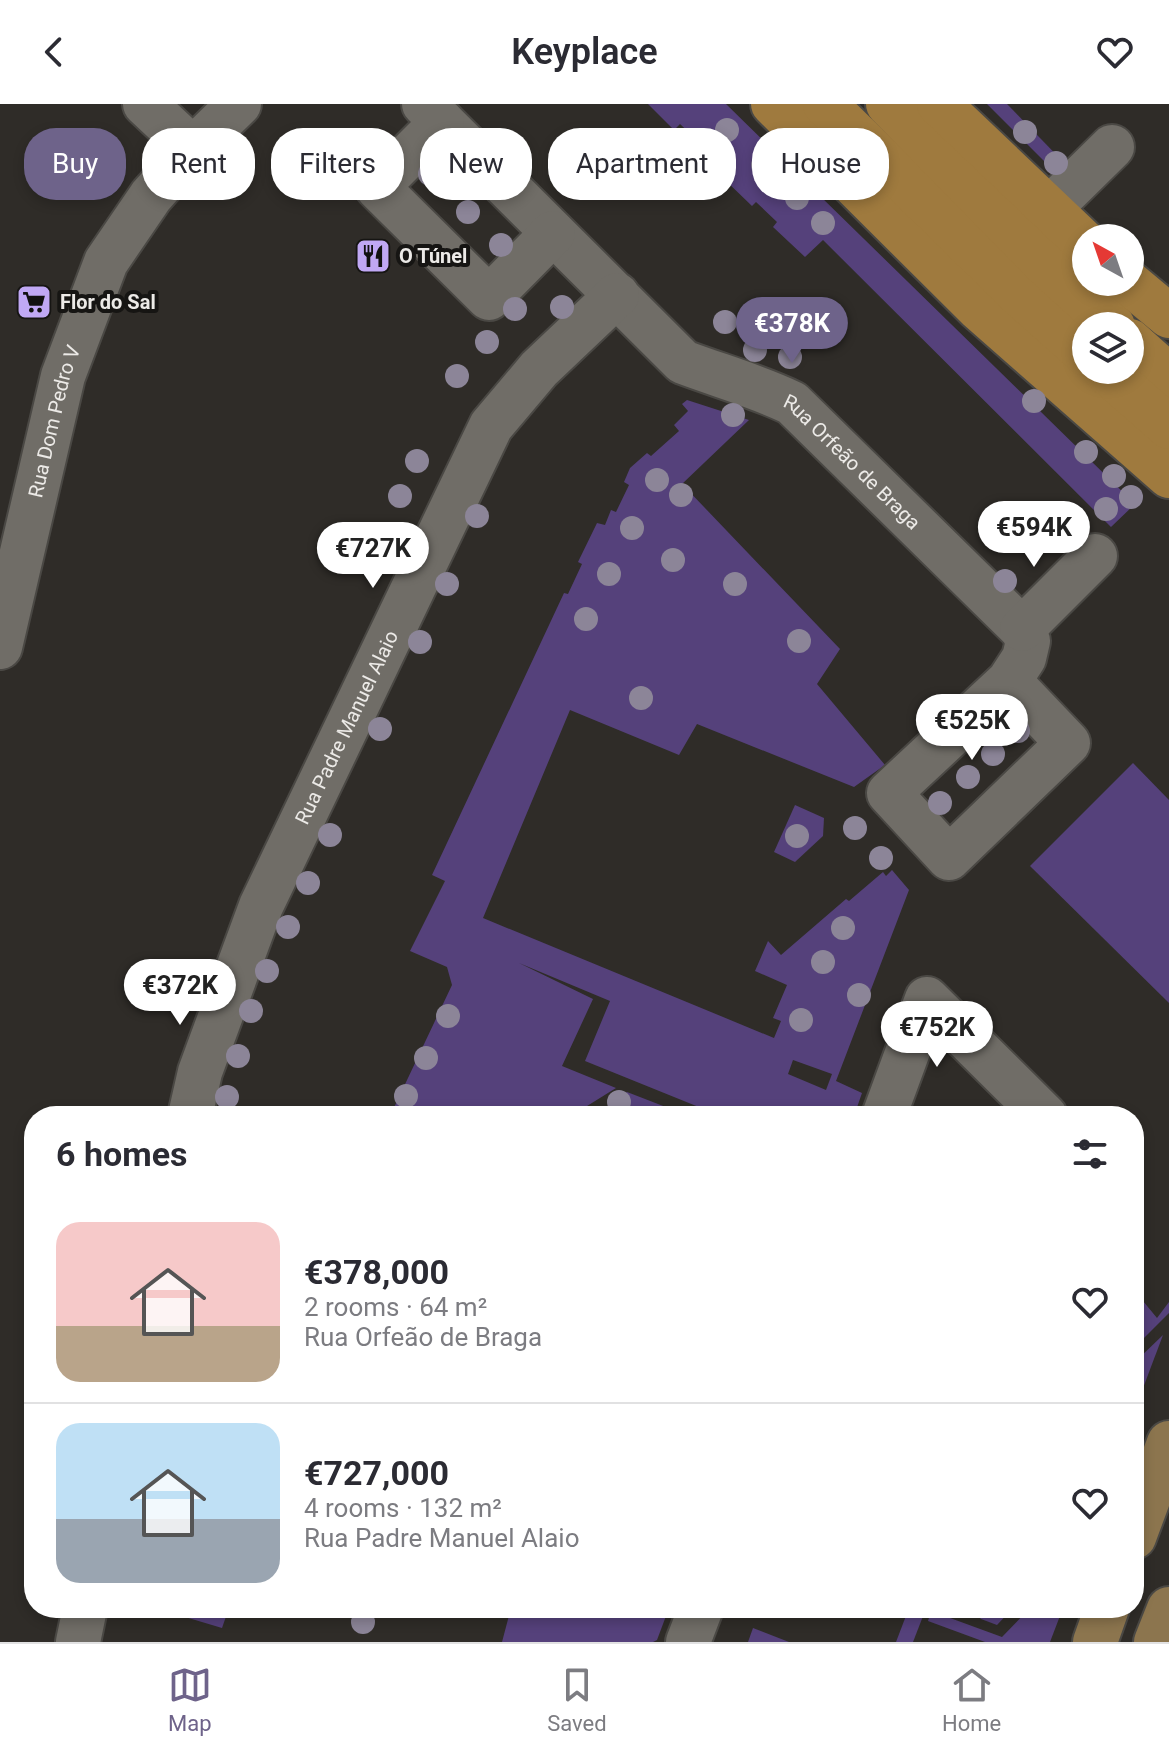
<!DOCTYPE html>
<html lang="en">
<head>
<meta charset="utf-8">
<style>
	body { margin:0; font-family:Roboto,sans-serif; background:#f7f7f7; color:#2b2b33; height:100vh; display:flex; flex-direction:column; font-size:30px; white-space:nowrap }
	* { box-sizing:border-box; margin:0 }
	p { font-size:26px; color:#7c7c81 }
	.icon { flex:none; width:44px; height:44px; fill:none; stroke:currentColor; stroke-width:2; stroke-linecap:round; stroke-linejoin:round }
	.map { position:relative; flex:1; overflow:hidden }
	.drawer { position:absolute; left:24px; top:1002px; width:1120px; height:512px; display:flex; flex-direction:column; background:#fff; border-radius:32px; box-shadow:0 4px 12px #0003 }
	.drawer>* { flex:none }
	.guide { position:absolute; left:24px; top:24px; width:1122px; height:72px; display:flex; gap:16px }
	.needle { width:52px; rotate:320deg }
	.controls { position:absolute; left:1072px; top:120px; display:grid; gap:16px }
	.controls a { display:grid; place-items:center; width:72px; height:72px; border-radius:50%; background:#fff; box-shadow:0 4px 12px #0003; font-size:40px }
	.price { position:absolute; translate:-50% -68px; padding:0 18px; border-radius:28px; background:#fff; color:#222; font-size:26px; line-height:52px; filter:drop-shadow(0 2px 4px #0008) }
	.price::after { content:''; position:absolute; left:50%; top:48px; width:24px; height:18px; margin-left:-12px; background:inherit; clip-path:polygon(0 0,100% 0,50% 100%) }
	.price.current { background:#6e638a; color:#fff }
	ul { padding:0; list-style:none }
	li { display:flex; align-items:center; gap:24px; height:200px; padding:0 32px }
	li+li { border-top:2px solid #e1e1e2 }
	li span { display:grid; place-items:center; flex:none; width:224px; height:160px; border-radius:24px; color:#555 }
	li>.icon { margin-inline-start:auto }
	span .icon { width:96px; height:96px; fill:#fffc; stroke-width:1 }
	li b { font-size:34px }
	h2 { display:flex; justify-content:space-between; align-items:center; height:96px; padding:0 32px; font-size:34px }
	.tag { padding:0 28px; border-radius:32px; background:#fff; box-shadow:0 4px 12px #0003; font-size:28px; line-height:72px }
	.tag.current { background:#6e638a; color:#fff }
	header { display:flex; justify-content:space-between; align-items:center; height:104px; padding:0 32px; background:#fff; font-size:36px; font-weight:600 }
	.tab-bar { display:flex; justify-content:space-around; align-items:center; height:112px; border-top:2px solid #e1e1e2; background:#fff; font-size:22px; color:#7c7c81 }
	.tab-bar a { display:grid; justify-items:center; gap:4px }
	.tab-bar .current { color:#6e638a }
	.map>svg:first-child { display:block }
	.green { fill:#55417b; fill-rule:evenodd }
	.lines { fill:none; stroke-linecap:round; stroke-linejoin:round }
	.minor-casing { stroke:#4a4844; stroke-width:48 }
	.major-casing { stroke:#4a4844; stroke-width:48 }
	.highway-casing { stroke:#4a4844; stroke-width:48 }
	.minor { stroke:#706d67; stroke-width:44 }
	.major { stroke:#8c754e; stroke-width:44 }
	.highway { stroke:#9f7a3e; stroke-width:44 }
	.tree { fill:#8c8598 }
	.labels { text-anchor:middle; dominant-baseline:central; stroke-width:8; stroke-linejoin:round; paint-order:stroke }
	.poi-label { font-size:20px; font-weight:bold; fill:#eceae7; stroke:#161513; text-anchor:start }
	.street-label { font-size:20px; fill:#eceae7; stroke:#161513 }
</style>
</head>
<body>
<header><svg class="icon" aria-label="back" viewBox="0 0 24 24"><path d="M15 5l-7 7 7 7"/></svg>Keyplace<svg class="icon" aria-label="heart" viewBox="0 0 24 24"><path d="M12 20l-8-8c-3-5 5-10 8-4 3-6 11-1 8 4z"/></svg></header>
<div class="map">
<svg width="1169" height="1538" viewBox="0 0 1169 1538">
	<rect width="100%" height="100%" fill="#2f2c28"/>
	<g class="green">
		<path d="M 648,0 L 726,0 L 1135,400 L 1111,423 L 823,136 L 805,153 L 773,123 L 777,118 L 756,98 L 752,102 L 723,74 L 729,67 L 680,20 L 674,26 Z"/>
		<path d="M 987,0 L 1007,0 L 1072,67 L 1063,76 Z"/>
		<path d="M 687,296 L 749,316 L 682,380 L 840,545 L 817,580 L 885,661 L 854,683 L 697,620 L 679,651 L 570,606 L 483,814 L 774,934 L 781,917 L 773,914 L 787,881 L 755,867 L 768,837 L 781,851 L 846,795 L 849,797 L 883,768 L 886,772 L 892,766 L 909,786 L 836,977 L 862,989 L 854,1012 L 721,1012 L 585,957 L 610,897 L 519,859 L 593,895 L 562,962 L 616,984 L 571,1012 L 390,1012 L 452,881 L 447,863 L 410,847 L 445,777 L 432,771 L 564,489 L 568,490 L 582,460 L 578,458 L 597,419 L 605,421 L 611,406 L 616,408 L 629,381 L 624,378 L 630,364 L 647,349 L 651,352 L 679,327 L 674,321 L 688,307 L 682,300 ZM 793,956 L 832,970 L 826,986 L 788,970 Z"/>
		<path d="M 1133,659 L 1169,696 L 1169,899 L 1030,762 Z"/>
		<path d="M 795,701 L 824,714 L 823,732 L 795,758 L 774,748 Z"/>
		<path d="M 627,988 L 689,1012 L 595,1012 Z"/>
		<path d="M 1143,1197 L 1157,1214 L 1169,1198 L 1169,1209 L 1134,1244 L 1134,1206 Z"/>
		<path d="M 1163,1231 L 1134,1308 L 1134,1259 Z"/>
		<path d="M 155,1504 L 229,1504 L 222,1524 Z"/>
		<path d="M 511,1504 L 555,1514 L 561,1504 L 669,1504 L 657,1536 L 653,1538 L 502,1538 Z"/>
		<path d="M 909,1504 L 925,1507 L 913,1538 L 896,1538 Z"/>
		<path d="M 970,1504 L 1013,1504 L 997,1521 L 981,1515 Z"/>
		<path d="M 1030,1504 L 1063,1504 L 1050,1538 L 985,1538 L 928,1517 L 931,1507 L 1002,1533 Z"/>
		<path d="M 753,1524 L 789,1538 L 748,1538 Z"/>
	</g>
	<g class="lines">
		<defs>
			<g id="minor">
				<path d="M 145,0 L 193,45"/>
				<path id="s1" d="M 424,0 L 683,258 C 720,272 757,282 792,299 L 1022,525 L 1028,537 L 1024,554 L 1009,577 L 889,689 L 949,754 L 1068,639 L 1009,577"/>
				<path d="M 442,18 L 377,83 L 489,194 L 553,129"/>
				<path d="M 1048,106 L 1112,43"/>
				<path d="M 1022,525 L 1095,452"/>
				<path id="s2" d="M 0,543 L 63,272 L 106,158 L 151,92 L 193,45 L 239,0"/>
				<path id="s3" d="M 190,1012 L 200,968 L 261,802 L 491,322 L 539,265 L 617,191"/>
				<path d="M 884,1012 L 927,895 L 1045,1012"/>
				<path d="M 78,1538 L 85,1504"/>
				<path d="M 688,1538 L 701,1504"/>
			</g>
			<g id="major">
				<path d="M 1134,1433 L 1169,1339"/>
				<path d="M 1095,1538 L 1107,1504"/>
				<path d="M 1156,1538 L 1169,1505"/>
			</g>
			<g id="highway">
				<path d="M 773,0 L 978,204 L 1169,372"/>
				<path d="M 825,0 L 1022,193 L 1086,250"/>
				<path d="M 888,0 L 1046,161 L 1113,222"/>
				<path d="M 939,0 L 1086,140"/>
				<path d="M 1128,178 L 1169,212"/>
				<path d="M 1130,237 L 1169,272"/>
				<path d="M 1104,266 L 1169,323"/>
			</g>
		</defs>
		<use href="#minor" class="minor-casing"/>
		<use href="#major" class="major-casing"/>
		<use href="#highway" class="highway-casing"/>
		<use href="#minor" class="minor"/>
		<use href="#major" class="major"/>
		<use href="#highway" class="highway"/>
	</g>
	<g class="tree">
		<circle cx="727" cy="26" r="12"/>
		<circle cx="1025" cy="28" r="12"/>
		<circle cx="1056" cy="59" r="12"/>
		<circle cx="763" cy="61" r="12"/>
		<circle cx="430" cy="70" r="12"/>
		<circle cx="108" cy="74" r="12"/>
		<circle cx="797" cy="94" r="12"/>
		<circle cx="468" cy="108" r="12"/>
		<circle cx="823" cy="119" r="12"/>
		<circle cx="501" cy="141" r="12"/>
		<circle cx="562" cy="203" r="12"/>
		<circle cx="515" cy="205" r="12"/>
		<circle cx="725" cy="218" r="12"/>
		<circle cx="487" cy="238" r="12"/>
		<circle cx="755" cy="246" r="12"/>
		<circle cx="790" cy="253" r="12"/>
		<circle cx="457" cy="272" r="12"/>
		<circle cx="1034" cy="297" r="12"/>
		<circle cx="733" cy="311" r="12"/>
		<circle cx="1086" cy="348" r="12"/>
		<circle cx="417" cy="357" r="12"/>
		<circle cx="1114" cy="372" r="12"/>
		<circle cx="657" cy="376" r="12"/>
		<circle cx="681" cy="391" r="12"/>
		<circle cx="400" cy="392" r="12"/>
		<circle cx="1131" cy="393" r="12"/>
		<circle cx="1106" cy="405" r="12"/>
		<circle cx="477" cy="412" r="12"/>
		<circle cx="632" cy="424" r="12"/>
		<circle cx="673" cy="456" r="12"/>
		<circle cx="609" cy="470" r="12"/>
		<circle cx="1005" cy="477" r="12"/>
		<circle cx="447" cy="480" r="12"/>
		<circle cx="735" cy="480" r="12"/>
		<circle cx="586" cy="515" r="12"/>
		<circle cx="799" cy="537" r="12"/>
		<circle cx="420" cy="538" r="12"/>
		<circle cx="641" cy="594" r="12"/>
		<circle cx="380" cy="625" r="12"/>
		<circle cx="1018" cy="627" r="12"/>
		<circle cx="993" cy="650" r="12"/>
		<circle cx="968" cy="673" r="12"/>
		<circle cx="940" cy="699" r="12"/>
		<circle cx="855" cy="724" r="12"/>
		<circle cx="330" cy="731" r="12"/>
		<circle cx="797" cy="732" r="12"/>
		<circle cx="881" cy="754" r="12"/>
		<circle cx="308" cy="779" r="12"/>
		<circle cx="288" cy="823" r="12"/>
		<circle cx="843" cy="824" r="12"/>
		<circle cx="823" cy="858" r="12"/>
		<circle cx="267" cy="867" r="12"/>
		<circle cx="859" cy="891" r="12"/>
		<circle cx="251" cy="907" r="12"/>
		<circle cx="448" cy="912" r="12"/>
		<circle cx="801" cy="916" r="12"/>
		<circle cx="238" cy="952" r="12"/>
		<circle cx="426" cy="954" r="12"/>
		<circle cx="406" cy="992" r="12"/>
		<circle cx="227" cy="993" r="12"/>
		<circle cx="619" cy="998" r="12"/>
		<circle cx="363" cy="1518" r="12"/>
	</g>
	<defs>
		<symbol id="restaurant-square" viewBox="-11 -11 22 22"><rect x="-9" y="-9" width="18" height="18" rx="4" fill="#c0a8f4" stroke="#161513"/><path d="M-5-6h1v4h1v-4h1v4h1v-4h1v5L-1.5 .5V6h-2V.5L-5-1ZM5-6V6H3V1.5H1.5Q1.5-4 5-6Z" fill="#111"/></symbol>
		<symbol id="supermarket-square" viewBox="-11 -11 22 22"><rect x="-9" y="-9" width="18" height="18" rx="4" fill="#c0a8f4" stroke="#161513"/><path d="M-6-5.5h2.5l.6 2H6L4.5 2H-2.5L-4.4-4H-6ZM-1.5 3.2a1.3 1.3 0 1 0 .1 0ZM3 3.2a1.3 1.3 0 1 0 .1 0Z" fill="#111"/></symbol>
	</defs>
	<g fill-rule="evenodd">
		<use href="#restaurant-square" x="353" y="132" width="40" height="40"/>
		<use href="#supermarket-square" x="14" y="178" width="40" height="40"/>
	</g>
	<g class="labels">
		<g class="poi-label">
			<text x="399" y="152">O Túnel</text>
			<text x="60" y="198">Flor do Sal</text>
		</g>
		<g class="street-label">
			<text stroke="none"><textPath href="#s2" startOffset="232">Rua Dom Pedro V</textPath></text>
			<text stroke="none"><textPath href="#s1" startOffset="566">Rua Orfeão de Braga</textPath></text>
			<text stroke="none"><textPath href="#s3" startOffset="420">Rua Padre Manuel Alaio</textPath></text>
		</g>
	</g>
</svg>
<div class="controls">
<a><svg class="needle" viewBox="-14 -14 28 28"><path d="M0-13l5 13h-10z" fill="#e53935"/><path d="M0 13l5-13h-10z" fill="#7c7c81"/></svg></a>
<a><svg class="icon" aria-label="layers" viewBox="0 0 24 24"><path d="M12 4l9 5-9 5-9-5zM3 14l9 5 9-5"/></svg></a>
</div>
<b class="price current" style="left:792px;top:261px">€378K</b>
<b class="price" style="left:1034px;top:465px">€594K</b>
<b class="price" style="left:373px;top:486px">€727K</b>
<b class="price" style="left:972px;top:658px">€525K</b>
<b class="price" style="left:180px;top:923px">€372K</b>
<b class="price" style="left:937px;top:965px">€752K</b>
<div class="guide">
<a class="tag current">Buy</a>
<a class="tag">Rent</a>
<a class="tag">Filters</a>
<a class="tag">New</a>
<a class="tag">Apartment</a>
<a class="tag">House</a>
</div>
<section class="drawer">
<h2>6 homes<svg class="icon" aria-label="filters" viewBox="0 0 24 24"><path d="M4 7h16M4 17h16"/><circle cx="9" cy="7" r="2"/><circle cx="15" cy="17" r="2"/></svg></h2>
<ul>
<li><span style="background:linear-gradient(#f6c9c9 65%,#b9a48a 0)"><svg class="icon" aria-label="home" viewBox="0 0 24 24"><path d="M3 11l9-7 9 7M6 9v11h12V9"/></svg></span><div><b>€378,000</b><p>2 rooms · 64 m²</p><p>Rua Orfeão de Braga</p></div><svg class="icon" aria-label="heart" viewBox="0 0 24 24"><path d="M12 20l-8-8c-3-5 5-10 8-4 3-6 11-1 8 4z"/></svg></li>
<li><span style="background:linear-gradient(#bfe0f5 60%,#9aa5b1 0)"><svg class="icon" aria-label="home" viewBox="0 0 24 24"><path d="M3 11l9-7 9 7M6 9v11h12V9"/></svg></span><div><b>€727,000</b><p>4 rooms · 132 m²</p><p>Rua Padre Manuel Alaio</p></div><svg class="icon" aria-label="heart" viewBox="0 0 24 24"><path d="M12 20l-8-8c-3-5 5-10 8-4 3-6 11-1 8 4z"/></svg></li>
</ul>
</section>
</div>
<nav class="tab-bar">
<a class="current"><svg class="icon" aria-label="map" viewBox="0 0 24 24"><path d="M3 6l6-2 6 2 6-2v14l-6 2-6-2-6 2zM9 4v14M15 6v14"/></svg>Map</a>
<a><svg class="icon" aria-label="saved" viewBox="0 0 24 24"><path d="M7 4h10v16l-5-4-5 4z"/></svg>Saved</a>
<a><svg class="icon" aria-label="home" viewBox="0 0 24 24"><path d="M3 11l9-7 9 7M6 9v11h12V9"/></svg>Home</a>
</nav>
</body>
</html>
